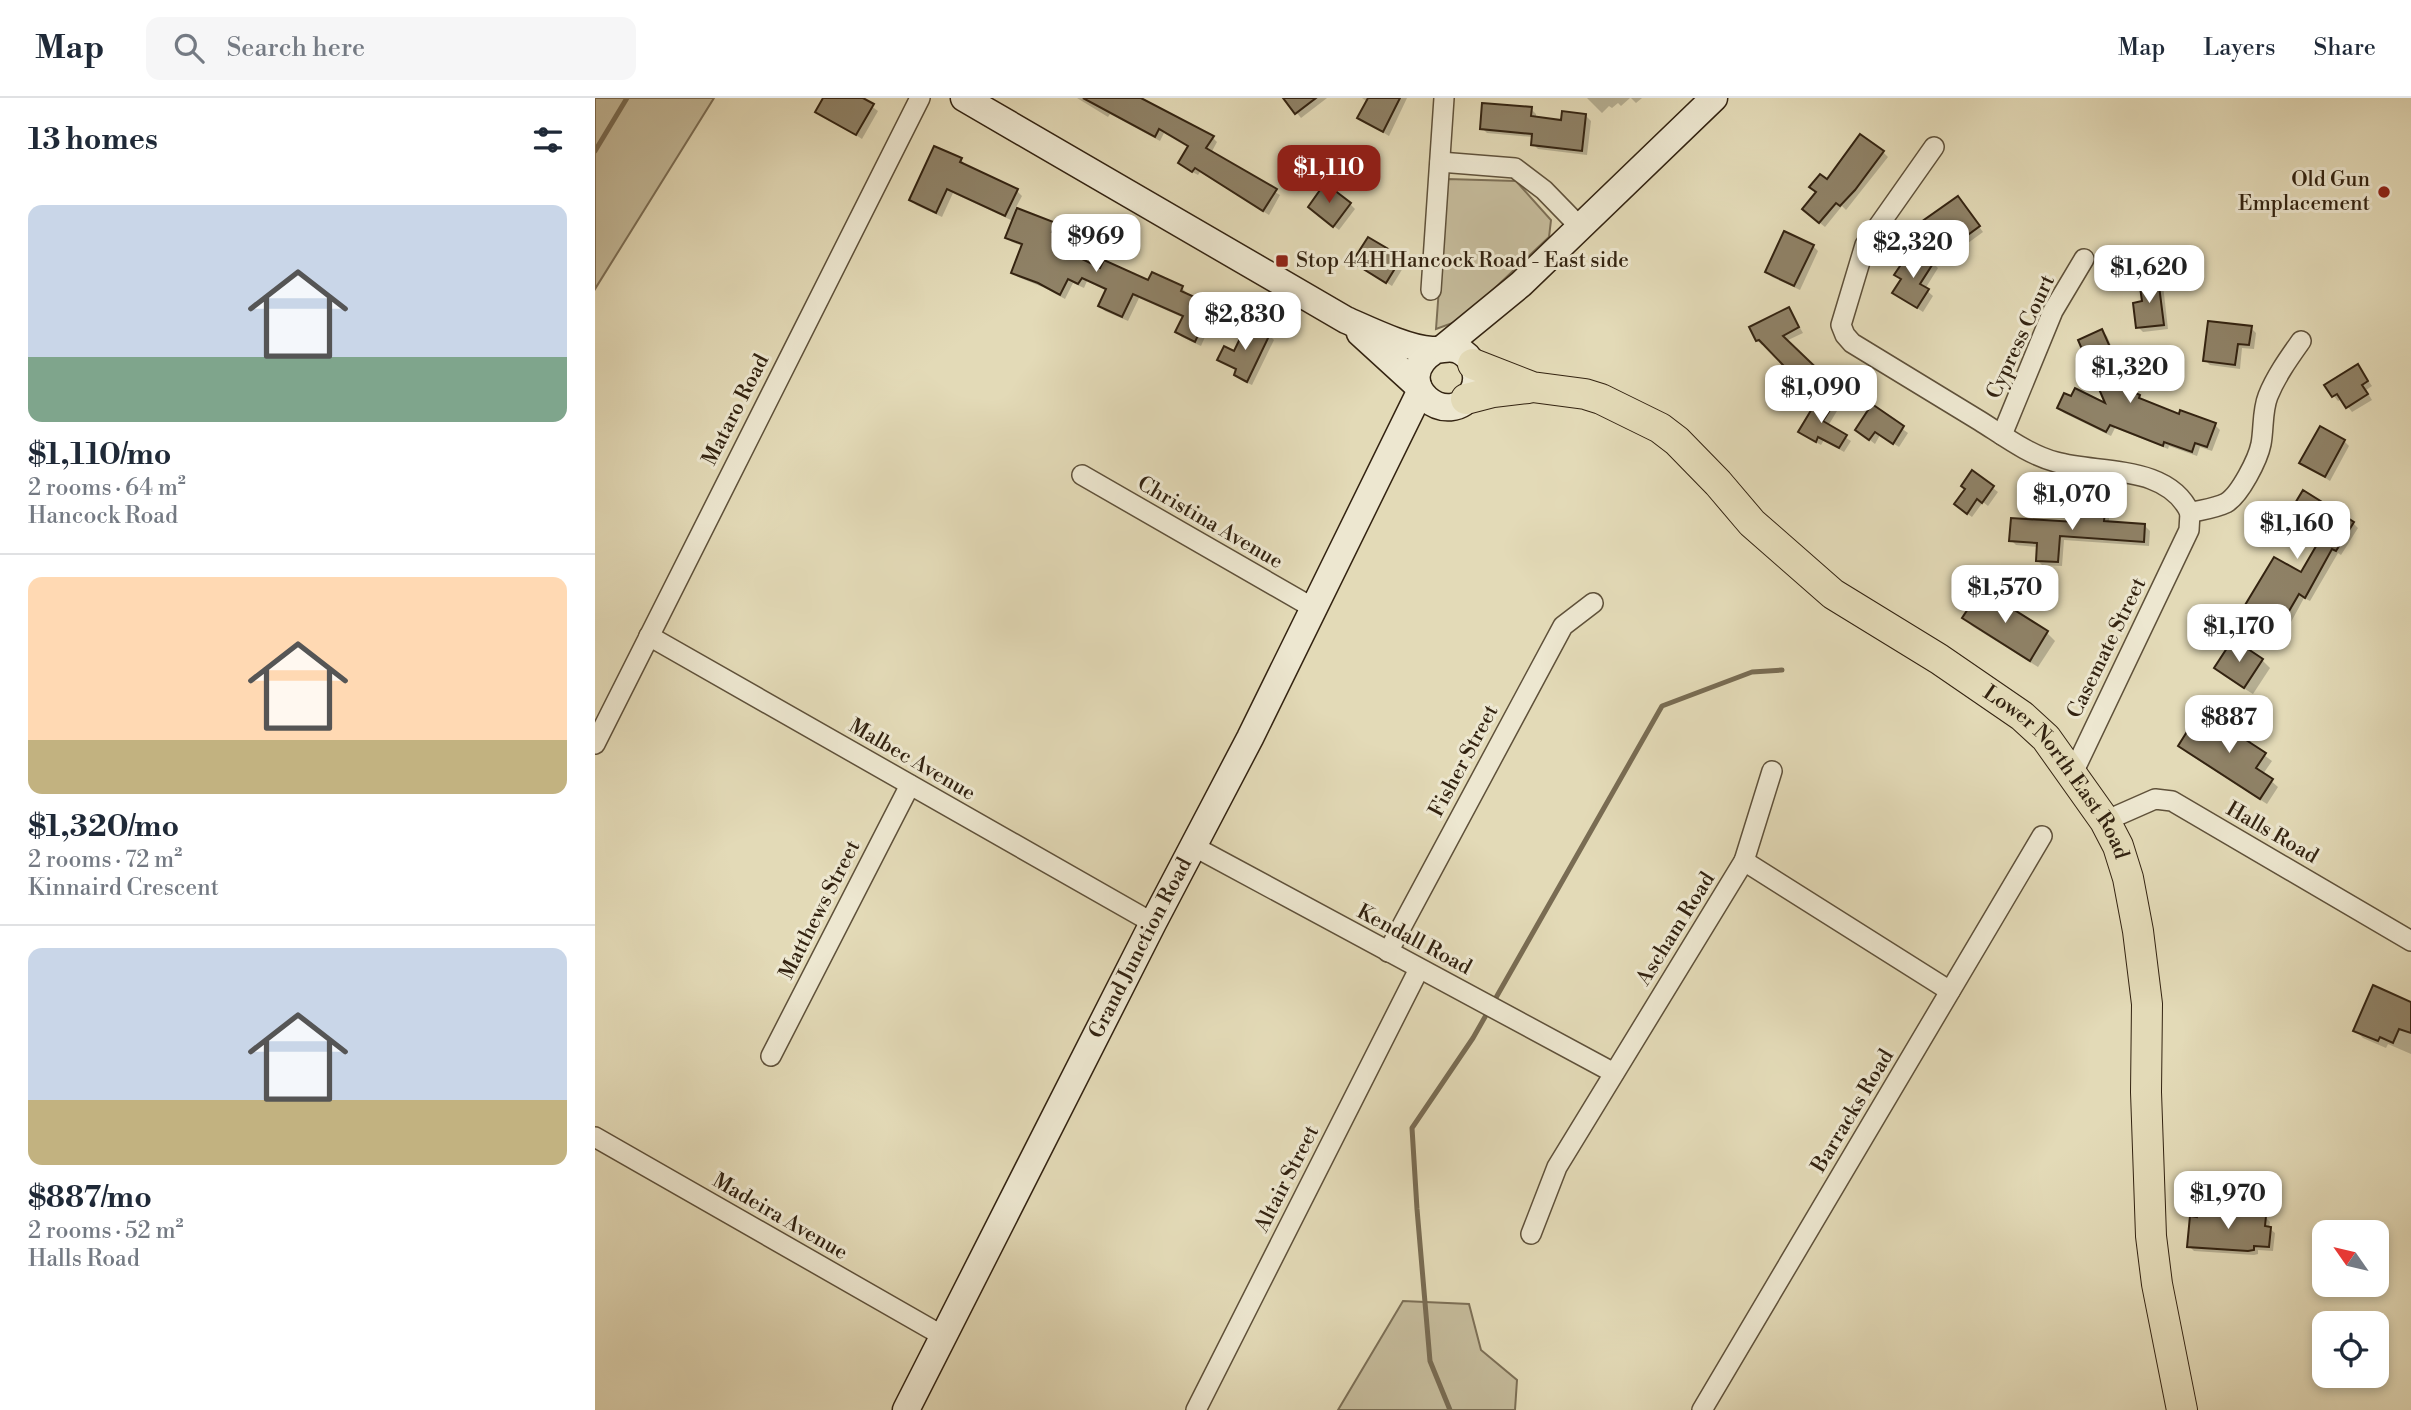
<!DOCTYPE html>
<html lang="en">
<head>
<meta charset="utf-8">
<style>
	body { margin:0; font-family:"Libre Bodoni",serif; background:#f6f6f7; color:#1f2937; height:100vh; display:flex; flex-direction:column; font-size:26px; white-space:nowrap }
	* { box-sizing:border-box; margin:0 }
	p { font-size:23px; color:#747a83 }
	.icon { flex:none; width:38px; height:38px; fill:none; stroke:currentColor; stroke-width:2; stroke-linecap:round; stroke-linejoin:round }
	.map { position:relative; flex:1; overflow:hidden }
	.details { display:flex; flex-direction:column; background:#fff; width:595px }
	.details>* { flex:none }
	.needle { width:46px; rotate:304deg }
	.fabs { position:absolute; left:1717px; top:1122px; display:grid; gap:14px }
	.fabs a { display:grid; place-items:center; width:77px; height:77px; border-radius:14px; background:#fff; box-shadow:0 4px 10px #0003; font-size:35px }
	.price { position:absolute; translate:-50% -60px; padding:0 16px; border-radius:14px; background:#fff; color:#222; font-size:23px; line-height:46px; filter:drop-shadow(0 2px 4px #0008) }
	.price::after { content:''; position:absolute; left:50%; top:42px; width:21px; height:16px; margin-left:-10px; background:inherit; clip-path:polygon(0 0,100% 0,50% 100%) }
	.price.active { background:#8f2418; color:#fff }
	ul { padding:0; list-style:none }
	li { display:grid; align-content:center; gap:14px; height:371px; padding:0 28px }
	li+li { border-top:2px solid #e0e1e3 }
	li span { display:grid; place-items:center; height:217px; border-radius:14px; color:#555 }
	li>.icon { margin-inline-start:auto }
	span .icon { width:126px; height:126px; fill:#fffc; stroke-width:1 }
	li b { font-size:30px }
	h2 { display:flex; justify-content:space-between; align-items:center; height:84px; padding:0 28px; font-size:30px }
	header { display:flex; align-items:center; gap:42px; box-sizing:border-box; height:98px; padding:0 35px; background:#fff; border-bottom:2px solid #e0e1e3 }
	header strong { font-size:33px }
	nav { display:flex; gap:38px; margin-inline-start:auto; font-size:24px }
	.search { width:490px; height:63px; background:#f6f6f7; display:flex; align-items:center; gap:18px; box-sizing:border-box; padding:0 24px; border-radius:14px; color:#747a83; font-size:26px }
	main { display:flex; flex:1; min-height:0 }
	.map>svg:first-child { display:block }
	.green { fill:#c5bb9b; stroke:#7c6f56; stroke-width:2 }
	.shadow { fill:#0003 }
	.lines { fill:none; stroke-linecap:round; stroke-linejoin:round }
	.stream { stroke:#796c53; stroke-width:5 }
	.building { fill:#8f8267; stroke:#332311; stroke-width:2 }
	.minor-casing { stroke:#5f513a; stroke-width:22 }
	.secondary-casing { stroke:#332311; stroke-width:29 }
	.primary-casing { stroke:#332311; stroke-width:32 }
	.minor { stroke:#ede7d0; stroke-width:19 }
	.secondary { stroke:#ede7d0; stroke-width:26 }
	.primary { stroke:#e3dab7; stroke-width:30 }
	.poi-dot { fill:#8f2418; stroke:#ede7d0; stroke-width:2.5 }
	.labels { text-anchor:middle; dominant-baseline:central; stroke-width:6; stroke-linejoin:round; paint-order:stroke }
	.poi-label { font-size:21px; fill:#332311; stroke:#ede7d0; text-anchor:end }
	.street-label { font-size:21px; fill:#332311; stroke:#ede7d0 }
</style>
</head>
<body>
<header>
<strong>Map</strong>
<div class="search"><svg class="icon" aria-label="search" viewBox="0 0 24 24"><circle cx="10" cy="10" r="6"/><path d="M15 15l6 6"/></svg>Search here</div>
<nav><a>Map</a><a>Layers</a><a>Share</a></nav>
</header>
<main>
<section class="details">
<h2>13 homes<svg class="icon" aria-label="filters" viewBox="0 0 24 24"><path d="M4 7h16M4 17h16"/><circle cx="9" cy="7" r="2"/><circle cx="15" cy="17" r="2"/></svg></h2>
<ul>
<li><span style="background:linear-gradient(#c9d6e8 70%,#7fa58c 0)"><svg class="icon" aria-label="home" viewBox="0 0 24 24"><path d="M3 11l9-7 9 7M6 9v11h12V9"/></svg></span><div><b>$1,110/mo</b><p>2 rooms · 64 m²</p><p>Hancock Road</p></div></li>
<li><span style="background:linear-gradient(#ffd9b3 75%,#c2b280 0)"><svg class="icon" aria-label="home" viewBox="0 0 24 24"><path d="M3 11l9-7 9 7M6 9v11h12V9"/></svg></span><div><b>$1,320/mo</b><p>2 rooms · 72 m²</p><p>Kinnaird Crescent</p></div></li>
<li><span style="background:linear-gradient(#c9d6e8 70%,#c2b280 0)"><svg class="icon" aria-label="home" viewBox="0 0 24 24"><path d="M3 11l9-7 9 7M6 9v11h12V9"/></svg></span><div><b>$887/mo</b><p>2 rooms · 52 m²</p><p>Halls Road</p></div></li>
</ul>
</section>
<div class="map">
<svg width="1816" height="1312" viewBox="0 0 1816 1312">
	<rect width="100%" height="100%" fill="#e3dab7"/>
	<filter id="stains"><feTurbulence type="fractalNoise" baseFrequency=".00286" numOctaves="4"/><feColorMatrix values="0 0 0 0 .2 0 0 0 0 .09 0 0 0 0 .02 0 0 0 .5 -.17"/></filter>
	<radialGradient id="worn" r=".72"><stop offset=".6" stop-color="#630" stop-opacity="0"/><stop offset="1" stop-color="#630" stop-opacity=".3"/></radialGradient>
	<g class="green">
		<path d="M 0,0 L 119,0 L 0,191 Z"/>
		<path d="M 852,81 L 921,83 L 956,122 L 954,139 L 866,222 L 841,231 Z"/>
		<path d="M 808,1203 L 874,1206 L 886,1252 L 922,1282 L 920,1312 L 743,1312 Z"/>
	</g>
	<g class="shadow">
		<path d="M 230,0 L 265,0 L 283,13 L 267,41 L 223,13 Z"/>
		<path d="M 482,0 L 542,0 L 617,39 L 622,44 L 616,55 L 685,97 L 674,117 L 605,74 L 603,77 L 590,70 L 585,65 L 594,50 L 569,35 L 565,43 L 515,16 L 513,19 Z"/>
		<path d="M 690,0 L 732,0 L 706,20 Z"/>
		<path d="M 767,0 L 812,0 L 794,38 L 764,20 L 773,4 Z"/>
		<path d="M 992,0 L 1035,0 L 1026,8 L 1023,5 L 1017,10 L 1014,8 L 1007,15 Z"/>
		<path d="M 1036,0 L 1047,0 L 1041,5 Z"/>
		<path d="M 936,11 L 941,16 L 941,21 L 967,24 L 991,18 L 996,23 L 992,57 L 943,51 L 938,46 L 938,39 L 892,35 L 887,30 Z"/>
		<path d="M 1288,54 L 1293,59 L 1251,112 L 1247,108 L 1230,129 L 1214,116 L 1232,84 Z"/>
		<path d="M 366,62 L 371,67 L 370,69 L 422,93 L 427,98 L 420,111 L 460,126 L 465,131 L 462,138 L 484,151 L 480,160 L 506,172 L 553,185 L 558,176 L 587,190 L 592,195 L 591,197 L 616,209 L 621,214 L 606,248 L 587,239 L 582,234 L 589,220 L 544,200 L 533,223 L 510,213 L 505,208 L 512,193 L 492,183 L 489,190 L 478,185 L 470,201 L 450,190 L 423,179 L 418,174 L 428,148 L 417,144 L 412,139 L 418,123 L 358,95 L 347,119 L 321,107 L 316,102 Z"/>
		<path d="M 1363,100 L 1388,134 L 1354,159 L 1349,154 Z"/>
		<path d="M 755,106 L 760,111 L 744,132 L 720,114 Z"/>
		<path d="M 1218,148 L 1223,153 L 1205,192 L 1177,179 L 1172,174 Z"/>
		<path d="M 806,161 L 811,165 L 797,188 L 760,164 Z"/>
		<path d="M 1338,165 L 1343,170 L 1330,191 L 1338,198 L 1328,214 L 1299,195 L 1313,170 Z"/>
		<path d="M 1563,182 L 1568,187 L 1573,231 L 1548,234 L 1543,229 Z"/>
		<path d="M 1194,211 L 1208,235 L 1191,243 L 1236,287 L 1223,301 L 1242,313 L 1233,328 L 1256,343 L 1249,354 L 1229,342 L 1226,347 L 1210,338 L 1205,333 L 1221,306 L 1199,285 L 1189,296 L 1175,282 L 1190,267 L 1170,245 L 1167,247 L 1162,242 Z"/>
		<path d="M 1656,230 L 1661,235 L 1659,251 L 1647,250 L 1645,271 L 1615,267 L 1610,262 Z"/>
		<path d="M 1507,233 L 1512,238 L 1536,295 L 1550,304 L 1585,318 L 1620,327 L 1625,332 L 1617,353 L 1605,349 L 1602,358 L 1574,348 L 1573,351 L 1520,330 L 1516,338 L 1469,315 L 1464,310 L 1513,309 Z"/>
		<path d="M 674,237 L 679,242 L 657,287 L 646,282 L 641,277 L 643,273 L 624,261 Z"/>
		<path d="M 1763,268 L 1777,288 L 1771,292 L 1777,302 L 1757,314 L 1747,301 L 1743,303 L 1739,298 Z"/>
		<path d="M 1277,309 L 1313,335 L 1304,349 L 1285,337 L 1280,346 L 1262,332 Z"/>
		<path d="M 1749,343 L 1754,348 L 1735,383 L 1707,365 Z"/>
		<path d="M 1378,375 L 1403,394 L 1393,408 L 1388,404 L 1377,419 L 1366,411 Z"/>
		<path d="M 1509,415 L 1514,420 L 1514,425 L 1550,428 L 1555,433 L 1554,448 L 1469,442 L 1467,468 L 1447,467 L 1442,462 L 1443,449 L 1421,447 L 1416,442 L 1481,426 Z"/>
		<path d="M 1758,425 L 1763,430 L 1746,457 L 1743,455 L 1715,503 L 1709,500 L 1696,524 L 1677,513 L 1664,535 L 1644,522 L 1707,477 Z"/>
		<path d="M 1386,493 L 1452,535 L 1460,543 L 1443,569 L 1377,528 L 1369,520 Z"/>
		<path d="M 1667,562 L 1675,570 L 1658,596 L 1629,578 L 1621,570 Z"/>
		<path d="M 1620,635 L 1651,635 L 1657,642 L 1654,646 L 1677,663 L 1668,676 L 1683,689 L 1672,706 L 1592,655 L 1585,648 Z"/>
		<path d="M 1816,907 L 1816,956 L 1793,946 L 1791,950 L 1768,940 L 1760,932 Z"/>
		<path d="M 1670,1119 L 1675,1124 L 1674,1130 L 1680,1135 L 1678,1153 L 1663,1152 L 1663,1156 L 1659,1157 L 1599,1153 L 1594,1148 Z"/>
	</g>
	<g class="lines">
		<g class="stream">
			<path d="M 0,53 L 32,0"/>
			<path d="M 855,1312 L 835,1263 L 822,1111 L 817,1030 L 878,940 L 1067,608 L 1157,574 L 1187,572"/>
		</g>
	</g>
	<g class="building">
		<path d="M 228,0 L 268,0 L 279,6 L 261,37 L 220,14 Z"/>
		<path d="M 488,0 L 546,0 L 619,38 L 611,50 L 682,91 L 668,113 L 600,70 L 597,74 L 583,65 L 593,48 L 564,31 L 560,39 Z"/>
		<path d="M 688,0 L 721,0 L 700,16 Z"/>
		<path d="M 773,0 L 805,0 L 788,34 L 762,20 Z"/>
		<path d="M 887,5 L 937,9 L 936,18 L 966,22 L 967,13 L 991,16 L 987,53 L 936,47 L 937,36 L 885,31 Z"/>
		<path d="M 1265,36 L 1289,53 L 1260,92 L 1245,108 L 1241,105 L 1224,125 L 1207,111 L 1221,94 L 1214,89 L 1225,76 L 1232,81 Z"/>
		<path d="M 339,48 L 367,60 L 365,64 L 423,91 L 410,118 L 352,91 L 341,115 L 314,102 Z"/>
		<path d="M 730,85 L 756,105 L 738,129 L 713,109 Z"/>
		<path d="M 1363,98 L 1385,128 L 1348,155 L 1326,124 Z"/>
		<path d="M 422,110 L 461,125 L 457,134 L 480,145 L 475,155 L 505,170 L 509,162 L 553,182 L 557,174 L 588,188 L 586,193 L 617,207 L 600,244 L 580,234 L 588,218 L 538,196 L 527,219 L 503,208 L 511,191 L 487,180 L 483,186 L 473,181 L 465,197 L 443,185 L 416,175 L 427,146 L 410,140 Z"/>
		<path d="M 1189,133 L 1219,147 L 1199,188 L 1170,174 Z"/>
		<path d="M 773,139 L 807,159 L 791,185 L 757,164 Z"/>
		<path d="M 1321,153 L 1339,164 L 1325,186 L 1334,191 L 1322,210 L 1297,195 L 1306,181 L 1299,177 L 1307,165 L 1312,168 Z"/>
		<path d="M 1563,180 L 1569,227 L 1541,230 L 1538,205 L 1547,203 L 1544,182 Z"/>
		<path d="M 1194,209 L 1204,229 L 1188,238 L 1233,281 L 1214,301 L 1193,282 L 1183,292 L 1173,282 L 1188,267 L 1164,242 L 1161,243 L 1154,229 Z"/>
		<path d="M 1613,223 L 1657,228 L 1654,247 L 1643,246 L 1640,267 L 1608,263 Z"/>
		<path d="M 653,224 L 675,236 L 652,284 L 639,277 L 641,271 L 622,262 L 629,248 L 639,253 Z"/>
		<path d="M 1507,231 L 1534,292 L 1545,297 L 1544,300 L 1584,316 L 1585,312 L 1621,325 L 1612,349 L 1600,345 L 1597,354 L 1569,344 L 1568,348 L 1515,327 L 1511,334 L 1462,310 L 1469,295 L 1476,298 L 1480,290 L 1510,305 L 1483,242 Z"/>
		<path d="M 1763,266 L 1773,283 L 1767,287 L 1773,296 L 1751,310 L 1742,296 L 1737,299 L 1729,287 Z"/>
		<path d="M 1224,299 L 1238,307 L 1228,323 L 1252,337 L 1244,350 L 1223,339 L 1221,344 L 1203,334 Z"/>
		<path d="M 1277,306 L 1309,328 L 1298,346 L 1280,334 L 1274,342 L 1260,332 Z"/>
		<path d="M 1725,328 L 1750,342 L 1730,379 L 1704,365 Z"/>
		<path d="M 1377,372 L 1399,388 L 1387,405 L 1382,401 L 1372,416 L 1359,406 L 1370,391 L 1366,388 Z"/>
		<path d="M 1708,392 L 1759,424 L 1741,453 L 1737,451 L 1710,500 L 1704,496 L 1690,520 L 1672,510 L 1658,532 L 1641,522 L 1679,459 L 1706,474 L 1724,443 L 1690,422 Z"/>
		<path d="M 1486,411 L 1510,414 L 1509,423 L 1550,426 L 1549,444 L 1465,438 L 1463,464 L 1441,463 L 1442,445 L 1414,443 L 1416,420 L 1480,424 L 1480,415 L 1487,415 Z"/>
		<path d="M 1386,491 L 1453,533 L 1435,563 L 1367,520 Z"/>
		<path d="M 1638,541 L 1668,561 L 1649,590 L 1619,570 Z"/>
		<path d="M 1629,619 L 1652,634 L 1648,640 L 1671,655 L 1661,670 L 1678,681 L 1665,701 L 1583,648 L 1593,632 L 1603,638 L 1611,626 L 1620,632 Z"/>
		<path d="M 1778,887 L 1816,904 L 1816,935 L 1804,931 L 1798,945 L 1785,939 L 1783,943 L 1758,933 Z"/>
		<path d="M 1603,1112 L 1671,1118 L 1670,1128 L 1676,1129 L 1674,1149 L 1659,1148 L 1659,1152 L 1653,1153 L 1592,1149 L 1595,1118 L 1602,1119 Z"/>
	</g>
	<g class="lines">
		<defs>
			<g id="minor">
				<path d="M 1339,49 L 1270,147 L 1246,227 L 1250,237 L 1257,245 C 1300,271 1343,297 1385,323 C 1409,338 1434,357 1461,364 C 1504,376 1573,366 1595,415"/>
				<path d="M 845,64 L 920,70 L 949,92 L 985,129"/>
				<path d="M 836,192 L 849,0"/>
				<path d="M 1407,337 L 1458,213 L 1489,161"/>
				<path d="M 487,377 L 720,511"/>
				<path d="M 54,538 L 558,825"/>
				<path d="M 0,646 L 325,0"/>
				<path d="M 1478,675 L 1594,432 L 1595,415 C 1606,412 1621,410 1631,405 C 1645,397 1663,361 1666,346 C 1669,330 1667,313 1673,298 C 1681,278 1694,260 1706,243"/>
				<path d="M 1510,723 L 1560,701 L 1577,703 L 1816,843"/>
				<path d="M 598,748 L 1019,975"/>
				<path d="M 1149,763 L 1177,673"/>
				<path d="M 793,854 L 968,528 L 998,505"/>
				<path d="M 176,958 L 315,687"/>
				<path d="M 0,1039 L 348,1238"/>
				<path d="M 936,1136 L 962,1069 L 1149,763 L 1355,893"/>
				<path d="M 601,1312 L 824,871"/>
				<path d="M 1107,1312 L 1447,738"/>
			</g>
			<g id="secondary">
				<path d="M 369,0 L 751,222 C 774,232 813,251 837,252 C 846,253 853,248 863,252 C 870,255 875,260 878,267 C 882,275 882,285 878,293 C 855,336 791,284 839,253"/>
				<path d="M 765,235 L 823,288"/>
				<path d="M 848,250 L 926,186 L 1119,0"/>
				<path id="s1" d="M 311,1312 L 558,825 L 655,640 L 825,294"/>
			</g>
			<g id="primary">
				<path id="s2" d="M 878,266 L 937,289 L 990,296 L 1006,301 L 1065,330 L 1082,343 L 1123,385 L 1157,425 L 1238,496 L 1344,561 L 1427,618 L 1451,640 L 1510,723 L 1523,748 L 1533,780 L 1543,833 L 1552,906 L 1551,994 L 1556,1138 L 1562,1186 L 1587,1312"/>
				<path d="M 871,301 L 898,294 L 933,290"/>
			</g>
		</defs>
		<use href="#minor" class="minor-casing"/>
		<use href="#secondary" class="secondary-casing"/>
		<use href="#primary" class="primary-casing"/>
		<use href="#minor" class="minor"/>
		<use href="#secondary" class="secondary"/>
		<use href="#primary" class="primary"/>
	</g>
	<g class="poi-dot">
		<circle cx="1789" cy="94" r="7"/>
		<rect x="680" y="156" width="14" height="14" rx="3.5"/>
	</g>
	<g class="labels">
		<g class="poi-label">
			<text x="1775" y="82">Old Gun<tspan x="1775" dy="24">Emplacement</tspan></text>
			<text x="701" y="163" text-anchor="start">Stop 44H Hancock Road - East side</text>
		</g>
		<g class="street-label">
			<text transform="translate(1426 239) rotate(-65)">Cypress Court</text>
			<text transform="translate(141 312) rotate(-63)">Mataro Road</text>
			<text transform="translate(615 425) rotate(30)">Christina Avenue</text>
			<text transform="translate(1512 550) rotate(-64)">Casemate Street</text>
			<text transform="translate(317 662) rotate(30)">Malbec Avenue</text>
			<text transform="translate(869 663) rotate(-62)">Fisher Street</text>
			<text stroke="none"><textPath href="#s2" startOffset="730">Lower North East Road</textPath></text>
			<text transform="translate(1677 735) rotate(30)">Halls Road</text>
			<text transform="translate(225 812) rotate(-63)">Matthews Street</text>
			<text transform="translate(1081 831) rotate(-58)">Ascham Road</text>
			<text transform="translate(819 842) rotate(28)">Kendall Road</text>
			<text stroke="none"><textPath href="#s1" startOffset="518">Grand Junction Road</textPath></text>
			<text transform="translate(1258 1013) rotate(-59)">Barracks Road</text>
			<text transform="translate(692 1081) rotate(-63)">Altair Street</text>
			<text transform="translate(185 1119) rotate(30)">Madeira Avenue</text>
		</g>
	</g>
	<rect width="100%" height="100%" filter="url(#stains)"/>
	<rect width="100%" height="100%" fill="url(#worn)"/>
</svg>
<div class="fabs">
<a><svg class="needle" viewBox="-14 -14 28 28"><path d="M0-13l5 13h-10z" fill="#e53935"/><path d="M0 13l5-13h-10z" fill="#747a83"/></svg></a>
<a><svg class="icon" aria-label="locate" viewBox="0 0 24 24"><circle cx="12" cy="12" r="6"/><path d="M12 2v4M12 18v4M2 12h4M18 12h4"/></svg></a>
</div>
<b class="price active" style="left:734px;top:107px">$1,110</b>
<b class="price" style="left:501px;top:176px">$969</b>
<b class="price" style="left:1318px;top:182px">$2,320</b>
<b class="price" style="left:1554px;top:207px">$1,620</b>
<b class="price" style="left:650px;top:254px">$2,830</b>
<b class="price" style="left:1535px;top:307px">$1,320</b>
<b class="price" style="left:1226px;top:327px">$1,090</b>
<b class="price" style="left:1477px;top:434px">$1,070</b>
<b class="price" style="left:1702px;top:463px">$1,160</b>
<b class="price" style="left:1410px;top:527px">$1,570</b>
<b class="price" style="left:1644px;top:566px">$1,170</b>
<b class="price" style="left:1634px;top:657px">$887</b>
<b class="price" style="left:1633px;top:1133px">$1,970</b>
</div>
</main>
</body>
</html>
